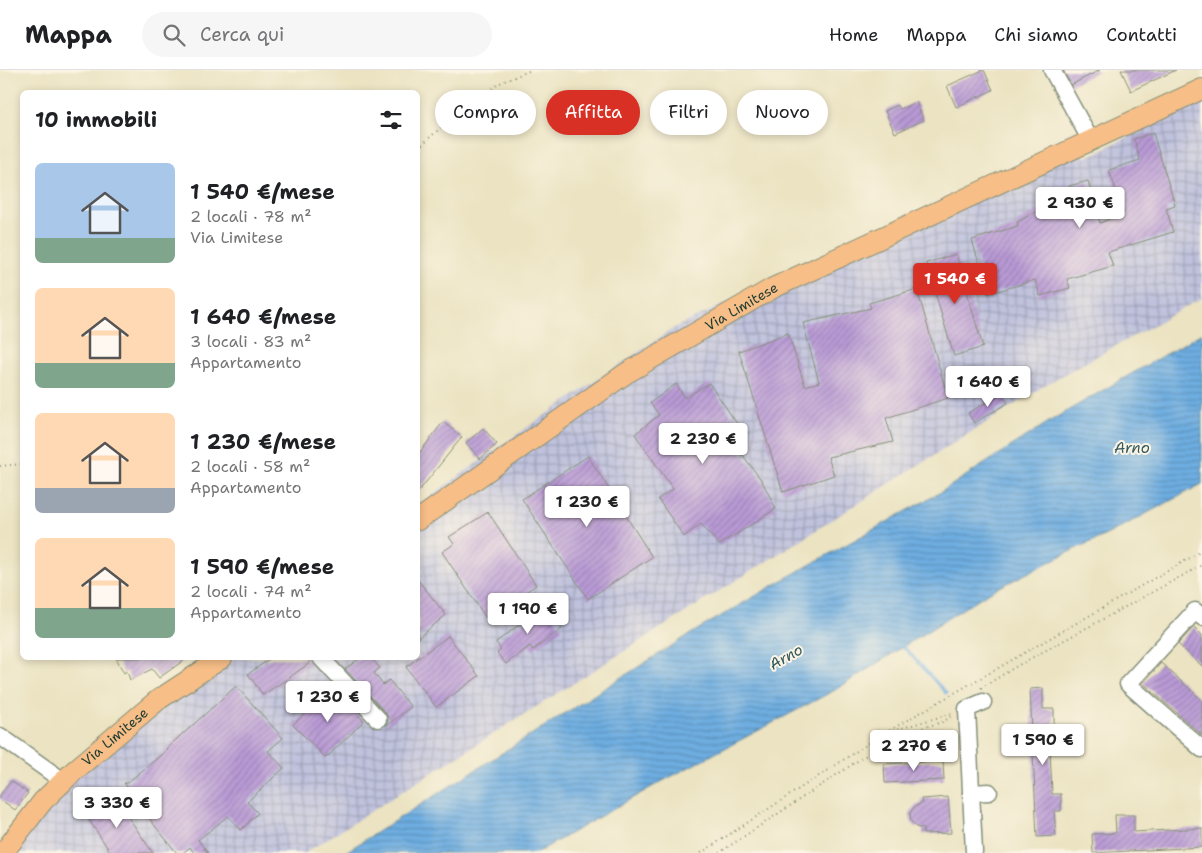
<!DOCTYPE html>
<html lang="it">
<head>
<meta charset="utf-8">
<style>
	body { margin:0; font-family:"Shantell Sans",sans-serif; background:#f6f6f6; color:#202124; height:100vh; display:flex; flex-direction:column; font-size:19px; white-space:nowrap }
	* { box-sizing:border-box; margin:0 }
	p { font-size:16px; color:#757577 }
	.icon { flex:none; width:28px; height:28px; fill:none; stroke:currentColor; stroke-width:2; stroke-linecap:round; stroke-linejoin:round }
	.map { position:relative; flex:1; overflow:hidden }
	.details { position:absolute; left:20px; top:20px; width:400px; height:570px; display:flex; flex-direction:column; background:#fff; border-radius:8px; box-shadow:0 2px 8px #0003 }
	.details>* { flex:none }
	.top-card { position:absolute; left:435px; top:20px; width:475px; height:45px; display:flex; gap:10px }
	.price { position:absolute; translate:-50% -42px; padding:0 11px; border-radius:5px; background:#fff; color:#222; font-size:16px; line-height:32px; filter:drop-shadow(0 1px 2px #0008) }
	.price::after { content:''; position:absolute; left:50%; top:30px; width:15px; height:11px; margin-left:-8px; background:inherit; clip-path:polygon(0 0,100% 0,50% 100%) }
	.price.current { background:#d93025; color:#fff }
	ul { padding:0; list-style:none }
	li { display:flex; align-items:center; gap:15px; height:125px; padding:0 15px }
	li span { display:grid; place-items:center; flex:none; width:140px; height:100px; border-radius:8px; color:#555 }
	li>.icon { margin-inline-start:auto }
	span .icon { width:60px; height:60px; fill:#fffc; stroke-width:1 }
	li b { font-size:21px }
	h2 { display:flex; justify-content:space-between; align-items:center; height:60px; padding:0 15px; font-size:21px }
	.chip { padding:0 18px; border-radius:22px; background:#fff; box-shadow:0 2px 8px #0003; font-size:18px; line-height:45px }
	.chip.current { background:#d93025; color:#fff }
	header { display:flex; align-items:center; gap:30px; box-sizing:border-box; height:70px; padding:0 25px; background:#fff; border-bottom:1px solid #e0e0e0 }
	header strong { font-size:24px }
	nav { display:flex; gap:28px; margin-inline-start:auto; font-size:18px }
	.search { width:350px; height:45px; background:#f6f6f6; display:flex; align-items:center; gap:12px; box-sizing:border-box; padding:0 18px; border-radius:28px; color:#757577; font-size:19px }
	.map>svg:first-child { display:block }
	.industrial { fill:url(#industrial-grid) }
	.water { fill:url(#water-rules); stroke:#46758a }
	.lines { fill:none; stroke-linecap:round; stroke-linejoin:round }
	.stream { stroke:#6eade1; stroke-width:3 }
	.building { fill:url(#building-hatch) }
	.minor-casing { stroke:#85907a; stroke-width:19 }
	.major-casing { stroke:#85907a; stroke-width:22 }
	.path { stroke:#85907a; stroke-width:2; stroke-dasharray:1 4; stroke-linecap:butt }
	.minor { stroke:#fff; stroke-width:16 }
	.major { stroke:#f7be87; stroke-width:20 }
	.labels { text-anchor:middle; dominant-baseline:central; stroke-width:4; stroke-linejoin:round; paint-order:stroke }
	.street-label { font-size:14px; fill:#1f3d34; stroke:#fcf5e5 }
	.water-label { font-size:15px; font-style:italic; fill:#33595f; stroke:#fcf5e5 }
</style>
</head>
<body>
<header>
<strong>Mappa</strong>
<div class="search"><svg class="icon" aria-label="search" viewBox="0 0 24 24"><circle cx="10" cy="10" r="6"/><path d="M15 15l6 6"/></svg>Cerca qui</div>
<nav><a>Home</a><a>Mappa</a><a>Chi siamo</a><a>Contatti</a></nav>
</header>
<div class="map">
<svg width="1202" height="783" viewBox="0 0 1202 783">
	<defs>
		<pattern id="industrial-grid" width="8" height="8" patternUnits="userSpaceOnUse" patternTransform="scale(1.25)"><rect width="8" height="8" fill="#c0c2dd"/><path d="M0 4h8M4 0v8" fill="none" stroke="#9b9fb4"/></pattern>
		<pattern id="water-rules" width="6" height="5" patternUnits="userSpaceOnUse" patternTransform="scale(1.25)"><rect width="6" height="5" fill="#6eade1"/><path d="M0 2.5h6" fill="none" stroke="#5a8eb7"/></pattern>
		<pattern id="building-hatch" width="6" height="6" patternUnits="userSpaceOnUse" patternTransform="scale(1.25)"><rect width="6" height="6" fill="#b99ad6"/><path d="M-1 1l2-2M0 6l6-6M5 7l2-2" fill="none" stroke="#967fae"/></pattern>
	</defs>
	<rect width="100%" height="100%" fill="#fcf5e5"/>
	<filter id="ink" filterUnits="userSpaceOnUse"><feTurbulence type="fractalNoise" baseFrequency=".02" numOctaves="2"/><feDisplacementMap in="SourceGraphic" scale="10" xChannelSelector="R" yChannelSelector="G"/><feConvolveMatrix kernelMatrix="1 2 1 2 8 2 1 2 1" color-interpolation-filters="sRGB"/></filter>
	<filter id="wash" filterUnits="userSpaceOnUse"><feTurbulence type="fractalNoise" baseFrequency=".0096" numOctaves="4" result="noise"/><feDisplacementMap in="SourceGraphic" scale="20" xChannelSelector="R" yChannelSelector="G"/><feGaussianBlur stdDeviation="1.12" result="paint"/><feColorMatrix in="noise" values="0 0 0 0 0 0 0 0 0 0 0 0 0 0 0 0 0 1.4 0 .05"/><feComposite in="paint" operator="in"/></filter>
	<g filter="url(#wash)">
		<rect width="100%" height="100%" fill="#ebe3c1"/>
		<path class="industrial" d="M 1202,30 L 1202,228 L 1047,314 L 305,783 L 0,783 L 40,721 L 202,588 L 418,588 L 418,435 L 522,361 L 674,258 L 1076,68 L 1085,88 Z"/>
		<path class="water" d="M 1202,263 L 1202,414 L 1108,464 L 1075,479 L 986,524 L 835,620 L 657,714 L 536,783 L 344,783 L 692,563 L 786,508 L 941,422 L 1055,348 Z"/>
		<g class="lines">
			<path class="stream" d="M 901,574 L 946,623"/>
		</g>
		<g id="blocks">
			<g class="building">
				<path d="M 983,0 L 984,0 L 993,20 L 956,37 L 947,16 Z"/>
				<path d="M 1063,0 L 1100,0 L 1071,15 Z"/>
				<path d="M 1121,0 L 1176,0 L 1131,21 Z"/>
				<path d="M 916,32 L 924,50 L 895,63 L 885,41 L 898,35 L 900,39 Z"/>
				<path d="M 1153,63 L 1175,135 L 1166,138 L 1173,162 L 1108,182 L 1113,196 L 1067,209 L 1070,218 L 1040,226 L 1035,210 L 988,224 L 972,170 L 1018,156 L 1017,152 L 1060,129 L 1059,126 L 1071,122 L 1069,116 L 1088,111 L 1100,153 L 1124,143 L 1109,100 L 1140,90 L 1134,69 Z"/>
				<path d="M 956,184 L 983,277 L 954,286 L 926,193 Z"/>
				<path d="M 917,219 L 948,328 L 886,348 L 893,372 L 828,387 L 834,405 L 783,422 L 739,281 L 788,263 L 805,316 L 819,312 L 803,253 L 871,238 L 869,233 Z"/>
				<path d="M 709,313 L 738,355 L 727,364 L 762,411 L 776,439 L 719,475 L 701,454 L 684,467 L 658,429 L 673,419 L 635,364 L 659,345 L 650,333 L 676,314 L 685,328 Z"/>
				<path d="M 1002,323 L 1008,333 L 974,353 L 968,343 Z"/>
				<path d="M 443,352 L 462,367 L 418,422 L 418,385 Z"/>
				<path d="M 483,358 L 497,374 L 480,389 L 466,373 Z"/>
				<path d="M 588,386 L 652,487 L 588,529 L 522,429 Z"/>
				<path d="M 488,442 L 536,515 L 486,548 L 442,482 L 454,474 L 449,467 Z"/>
				<path d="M 418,510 L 446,545 L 418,568 Z"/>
				<path d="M 545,536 L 562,559 L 533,580 L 530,576 L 506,594 L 497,583 L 501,580 L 496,572 Z"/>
				<path d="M 1194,557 L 1202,565 L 1202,596 L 1178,574 Z"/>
				<path d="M 448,566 L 479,606 L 436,637 L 406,597 Z"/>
				<path d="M 116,588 L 187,588 L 159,608 L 152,599 L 130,610 L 127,601 L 124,603 Z"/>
				<path d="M 271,588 L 306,588 L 310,593 L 263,625 L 248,604 Z"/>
				<path d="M 360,588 L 371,588 L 380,598 L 374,603 L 383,615 L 389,610 L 411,637 L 386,656 L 386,655 L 388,651 L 388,647 L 385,642 L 345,599 Z"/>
				<path d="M 1161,593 L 1202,630 L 1202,665 L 1143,613 Z"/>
				<path d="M 236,616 L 283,668 L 268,681 L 284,698 L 247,732 L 258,743 L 241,760 L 228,746 L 198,770 L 208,783 L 194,783 L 190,777 L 183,783 L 177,783 L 147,746 L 150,744 L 124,713 L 127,713 L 167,680 L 166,679 L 183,663 L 184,663 Z"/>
				<path d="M 331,618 L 364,651 L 326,688 L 293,655 Z"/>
				<path d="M 1043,618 L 1043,639 L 1054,639 L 1054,655 L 1049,655 L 1052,724 L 1061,724 L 1061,741 L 1054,741 L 1056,766 L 1037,767 L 1030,619 Z"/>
				<path d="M 943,691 L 944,710 L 885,713 L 884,694 Z"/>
				<path d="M 11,711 L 28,723 L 15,740 L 0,729 L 0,725 Z"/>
				<path d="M 113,726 L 133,754 L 153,783 L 111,783 L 85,744 Z"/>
				<path d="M 948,727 L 951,763 L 923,764 L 923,759 L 916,757 L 913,754 L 911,751 L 910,743 L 914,737 L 922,733 L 921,729 Z"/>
				<path d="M 1115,745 L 1134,745 L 1134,762 L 1202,758 L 1202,777 L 1093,783 L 1092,764 L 1116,763 Z"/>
			</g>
		</g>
	</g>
	<g filter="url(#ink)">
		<use href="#blocks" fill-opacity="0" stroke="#85907a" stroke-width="1"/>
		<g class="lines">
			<defs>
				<g id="minor">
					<path d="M 1052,0 L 1091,71"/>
					<path d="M 1202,547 L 1195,541 L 1128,614 L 1202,679"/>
					<path d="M 321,588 L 378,649"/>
					<path d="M 0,666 L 63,711"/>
					<path d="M 971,723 L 989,722"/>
					<path d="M 974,782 L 967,639 L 983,632"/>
				</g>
				<g id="major">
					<path id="s1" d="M 418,450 L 625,304 L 773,218 L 1202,19"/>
					<path id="s2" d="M 3,783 L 43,731 L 74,701 L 158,630 L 222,588"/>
				</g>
			</defs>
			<use href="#minor" class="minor-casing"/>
			<use href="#major" class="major-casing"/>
			<g class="path">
				<path d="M 418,78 L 454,46 L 500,13 L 531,0"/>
				<path d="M 0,396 L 22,394"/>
				<path d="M 981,618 L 1017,596 L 1202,495"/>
				<path d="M 888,662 L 953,643"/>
				<path d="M 701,783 L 883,664 L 1202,481"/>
				<path d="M 719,783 L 889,670 L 904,663 L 943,652 L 953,645"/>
			</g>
			<use href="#minor" class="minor"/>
			<use href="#major" class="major"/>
		</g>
	</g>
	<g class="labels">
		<g class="street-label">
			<text stroke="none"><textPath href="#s1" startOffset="388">Via Limitese</textPath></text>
			<text stroke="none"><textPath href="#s2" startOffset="162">Via Limitese</textPath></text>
		</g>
		<g class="water-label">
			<text x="1132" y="378">Arno</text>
			<text transform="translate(786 587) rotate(-30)">Arno</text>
		</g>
	</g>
</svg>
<b class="price" style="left:1080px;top:159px">2 930 €</b>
<b class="price current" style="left:955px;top:235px">1 540 €</b>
<b class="price" style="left:988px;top:338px">1 640 €</b>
<b class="price" style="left:703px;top:395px">2 230 €</b>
<b class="price" style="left:587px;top:458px">1 230 €</b>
<b class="price" style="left:528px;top:565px">1 190 €</b>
<b class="price" style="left:328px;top:653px">1 230 €</b>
<b class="price" style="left:1043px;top:696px">1 590 €</b>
<b class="price" style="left:914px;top:702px">2 270 €</b>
<b class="price" style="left:117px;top:759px">3 330 €</b>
<div class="top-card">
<a class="chip">Compra</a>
<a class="chip current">Affitta</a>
<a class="chip">Filtri</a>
<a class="chip">Nuovo</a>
</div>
<section class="details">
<h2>10 immobili<svg class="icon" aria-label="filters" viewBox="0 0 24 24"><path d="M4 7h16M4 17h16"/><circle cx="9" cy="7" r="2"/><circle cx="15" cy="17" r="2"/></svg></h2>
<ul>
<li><span style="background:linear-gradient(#a9c7e8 75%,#7fa58c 0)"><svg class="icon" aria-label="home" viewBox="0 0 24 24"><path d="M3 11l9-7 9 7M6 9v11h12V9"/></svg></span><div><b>1 540 €/mese</b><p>2 locali · 78 m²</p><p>Via Limitese</p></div></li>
<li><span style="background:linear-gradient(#ffd9b3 75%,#7fa58c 0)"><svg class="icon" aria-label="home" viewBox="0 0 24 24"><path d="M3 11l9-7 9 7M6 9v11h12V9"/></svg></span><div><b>1 640 €/mese</b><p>3 locali · 83 m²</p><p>Appartamento</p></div></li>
<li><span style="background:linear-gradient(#ffd9b3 75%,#9aa5b1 0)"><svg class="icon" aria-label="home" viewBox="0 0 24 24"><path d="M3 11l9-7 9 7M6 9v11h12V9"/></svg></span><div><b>1 230 €/mese</b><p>2 locali · 58 m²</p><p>Appartamento</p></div></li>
<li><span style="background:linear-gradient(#ffd9b3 70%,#7fa58c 0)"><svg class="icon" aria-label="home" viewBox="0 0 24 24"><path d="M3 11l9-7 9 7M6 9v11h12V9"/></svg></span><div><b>1 590 €/mese</b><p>2 locali · 74 m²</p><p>Appartamento</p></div></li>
</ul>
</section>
</div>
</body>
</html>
